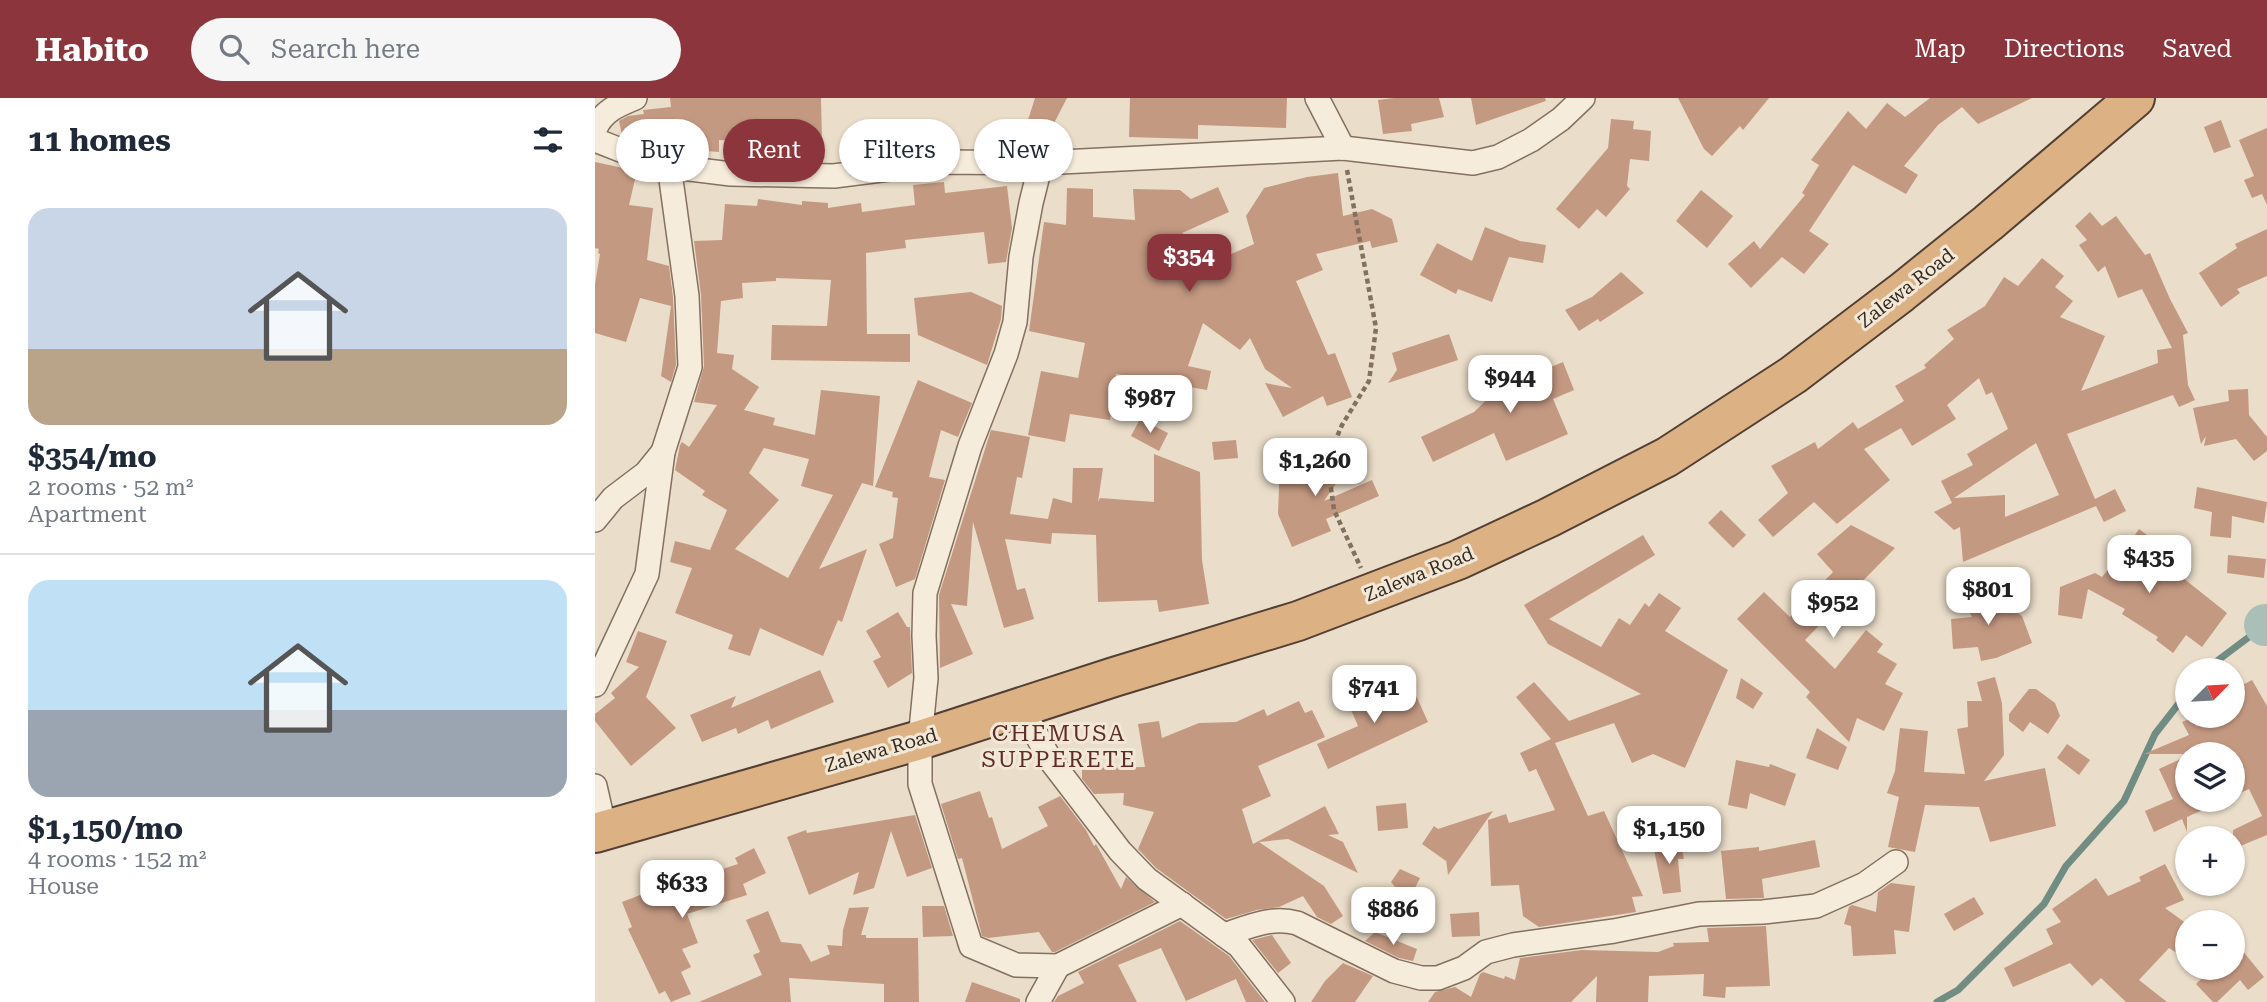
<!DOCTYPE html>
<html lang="en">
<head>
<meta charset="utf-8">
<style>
	body { margin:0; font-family:"Roboto Serif",serif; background:#f6f6f7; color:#1f2937; height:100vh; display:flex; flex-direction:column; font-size:26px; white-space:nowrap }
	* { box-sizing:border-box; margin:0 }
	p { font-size:23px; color:#747a83 }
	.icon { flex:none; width:38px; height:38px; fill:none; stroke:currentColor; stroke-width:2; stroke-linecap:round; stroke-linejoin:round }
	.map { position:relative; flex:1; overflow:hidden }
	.details { display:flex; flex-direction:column; background:#fff; width:595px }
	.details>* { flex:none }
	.guide { position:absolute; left:21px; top:21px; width:665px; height:63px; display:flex; gap:14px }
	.needle { width:46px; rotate:66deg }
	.tools { position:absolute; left:1580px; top:560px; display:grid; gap:14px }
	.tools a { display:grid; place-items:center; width:70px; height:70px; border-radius:50%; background:#fff; box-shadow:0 2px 5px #0004; font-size:35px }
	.price { position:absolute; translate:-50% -60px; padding:0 16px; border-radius:14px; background:#fff; color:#222; font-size:23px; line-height:46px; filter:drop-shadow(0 2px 4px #0008) }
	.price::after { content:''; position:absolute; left:50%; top:42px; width:21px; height:16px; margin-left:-10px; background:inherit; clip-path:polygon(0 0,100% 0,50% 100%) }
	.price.active { background:#8d353d; color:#fff }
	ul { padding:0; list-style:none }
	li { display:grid; align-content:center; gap:14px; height:371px; padding:0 28px }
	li+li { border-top:2px solid #e0e1e3 }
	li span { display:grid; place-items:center; height:217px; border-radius:21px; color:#555 }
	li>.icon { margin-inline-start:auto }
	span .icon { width:126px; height:126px; fill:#fffc; stroke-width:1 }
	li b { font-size:30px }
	h2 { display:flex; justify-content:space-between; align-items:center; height:84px; padding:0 28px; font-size:30px }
	.pill { padding:0 24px; border-radius:32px; background:#fff; box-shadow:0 2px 5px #0004; font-size:24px; line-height:63px }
	.pill.active { background:#8d353d; color:#fff }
	header { display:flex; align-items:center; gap:42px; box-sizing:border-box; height:98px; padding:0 35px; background:#8d353d; color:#fff }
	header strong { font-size:33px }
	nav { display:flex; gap:38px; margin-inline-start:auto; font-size:24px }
	.search { width:490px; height:63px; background:#f6f6f7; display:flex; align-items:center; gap:18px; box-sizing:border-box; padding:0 24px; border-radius:38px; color:#747a83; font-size:26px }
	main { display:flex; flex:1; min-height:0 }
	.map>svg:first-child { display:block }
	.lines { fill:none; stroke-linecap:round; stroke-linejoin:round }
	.stream { stroke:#708c83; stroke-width:7 }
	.river { stroke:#a9bfb7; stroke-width:42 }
	.building { fill:#c49982; fill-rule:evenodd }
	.minor-casing { stroke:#84705f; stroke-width:26 }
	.trunk-casing { stroke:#533f33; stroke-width:42 }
	.path { stroke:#84705f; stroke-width:4.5; stroke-dasharray:5 3.5; stroke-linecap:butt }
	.minor { stroke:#f6ecdb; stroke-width:23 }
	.trunk { stroke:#dcb284; stroke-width:38 }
	.labels { text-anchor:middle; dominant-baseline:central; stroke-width:6; stroke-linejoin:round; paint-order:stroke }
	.street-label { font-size:19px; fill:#362a21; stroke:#f2e8d7 }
	.quarter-label { font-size:23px; letter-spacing:2px; fill:#5f2d25; stroke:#f2e8d7 }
</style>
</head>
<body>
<header>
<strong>Habito</strong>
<div class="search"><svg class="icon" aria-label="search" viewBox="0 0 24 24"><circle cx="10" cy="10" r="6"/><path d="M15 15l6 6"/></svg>Search here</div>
<nav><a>Map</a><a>Directions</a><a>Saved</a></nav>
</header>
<main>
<section class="details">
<h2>11 homes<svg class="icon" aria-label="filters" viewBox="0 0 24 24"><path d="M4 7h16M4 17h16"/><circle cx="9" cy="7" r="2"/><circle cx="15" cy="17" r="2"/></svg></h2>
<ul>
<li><span style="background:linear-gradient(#c9d6e8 65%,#b9a48a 0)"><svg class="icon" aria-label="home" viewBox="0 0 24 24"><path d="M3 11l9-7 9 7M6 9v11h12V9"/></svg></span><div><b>$354/mo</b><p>2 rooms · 52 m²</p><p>Apartment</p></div></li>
<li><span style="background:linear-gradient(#bfe0f5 60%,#9aa5b1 0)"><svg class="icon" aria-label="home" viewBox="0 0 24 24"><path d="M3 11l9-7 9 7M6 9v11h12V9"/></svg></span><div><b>$1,150/mo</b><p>4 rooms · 152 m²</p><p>House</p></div></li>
</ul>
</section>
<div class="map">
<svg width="1672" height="904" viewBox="0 0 1672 904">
	<rect width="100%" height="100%" fill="#eaddc9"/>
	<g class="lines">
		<g class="stream">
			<path d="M 1610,572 L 1670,527"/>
			<path d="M 1342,904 L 1363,892 L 1449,806 L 1471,768 L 1529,703 L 1560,636 L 1592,595"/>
		</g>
		<path class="river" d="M 1670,527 L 1672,527"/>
	</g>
	<g class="building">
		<path d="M 75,0 L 226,0 L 227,45 L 197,45 L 197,63 L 170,63 L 171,45 L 124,42 L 124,54 L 97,52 L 98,28 L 27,37 L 24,23 L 33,18 L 49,16 L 48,12 L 76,9 Z"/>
		<path d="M 440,0 L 472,0 L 455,33 L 449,51 L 426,44 Z"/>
		<path d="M 535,0 L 692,0 L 691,30 L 603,27 L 603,41 L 534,39 Z"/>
		<path d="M 799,0 L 844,0 L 849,19 L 816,26 L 817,33 L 788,36 L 783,2 Z"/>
		<path d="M 876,0 L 950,0 L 951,3 L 881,27 Z"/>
		<path d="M 1083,0 L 1174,0 L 1148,32 L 1145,28 L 1117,58 L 1109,51 Z"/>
		<path d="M 1335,0 L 1437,0 L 1383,26 L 1367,9 L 1343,27 L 1309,68 L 1323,77 L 1311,96 L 1258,67 L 1214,133 L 1234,146 L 1209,176 L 1187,159 L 1156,190 L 1133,166 L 1159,143 L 1165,151 L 1210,97 L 1207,95 L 1224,67 L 1216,62 L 1253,13 L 1271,31 L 1292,5 L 1310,19 Z"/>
		<path d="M 1016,21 L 1039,23 L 1038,31 L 1056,33 L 1054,63 L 1035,61 L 1032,88 L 1035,91 L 1011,119 L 1002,111 L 984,131 L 961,111 L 1013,50 Z"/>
		<path d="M 1626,22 L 1636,49 L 1619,55 L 1609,29 Z"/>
		<path d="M 1672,30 L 1672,107 L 1667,96 L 1657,100 L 1649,82 L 1659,78 L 1644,42 Z"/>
		<path d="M 0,64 L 42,73 L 34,107 L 58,110 L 52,162 L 74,168 L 78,199 L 81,267 L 76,284 L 66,278 L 76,208 L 45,200 L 31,244 L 0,235 L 0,186 L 5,156 L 3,155 L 4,151 L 0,150 Z"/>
		<path d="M 743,75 L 748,118 L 777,111 L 797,121 L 803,144 L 777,150 L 775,143 L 721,156 L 728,172 L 701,183 L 733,257 L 740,255 L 757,299 L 732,308 L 728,298 L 688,319 L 670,285 L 697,290 L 670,271 L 655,240 L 645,252 L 608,225 L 593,268 L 616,273 L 612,292 L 521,276 L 515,322 L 475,316 L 470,344 L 433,337 L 446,273 L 483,280 L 490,245 L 434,233 L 449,124 L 471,127 L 472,90 L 498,91 L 498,119 L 540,122 L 538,91 L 585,92 L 596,101 L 623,89 L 634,114 L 587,135 L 596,141 L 612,182 L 625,161 L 659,146 L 651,118 L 669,90 L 712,79 Z"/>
		<path d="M 349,84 L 350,95 L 412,88 L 417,130 L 411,164 L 393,166 L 389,134 L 310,142 L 311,150 L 271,155 L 272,236 L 315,236 L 315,264 L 176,262 L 177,227 L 232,228 L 236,182 L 181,180 L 181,183 L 147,185 L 148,200 L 126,203 L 122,255 L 139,257 L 137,271 L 164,289 L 149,312 L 180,320 L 178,327 L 220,337 L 226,292 L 285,298 L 278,388 L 267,385 L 224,471 L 272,451 L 247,524 L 243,522 L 228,558 L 165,530 L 155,558 L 133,551 L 138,537 L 80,515 L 97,470 L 75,464 L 80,443 L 115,452 L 132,412 L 107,397 L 110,393 L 80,372 L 85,347 L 87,344 L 94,349 L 122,307 L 99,304 L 109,268 L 106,197 L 99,143 L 127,142 L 130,106 L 162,108 L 163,101 L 207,107 L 207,103 L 233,105 L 233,110 L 266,105 L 267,114 L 320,107 L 318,87 ZM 169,350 L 214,361 L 206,388 L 238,397 L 193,480 L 140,451 L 184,402 L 154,375 Z"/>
		<path d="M 1106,92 L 1138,118 L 1112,150 L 1081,123 Z"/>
		<path d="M 1495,114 L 1507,128 L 1521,118 L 1550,157 L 1555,155 L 1575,201 L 1593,235 L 1588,237 L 1593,287 L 1600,302 L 1584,309 L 1578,297 L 1472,336 L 1500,401 L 1520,391 L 1531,413 L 1509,424 L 1501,408 L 1368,464 L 1365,429 L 1359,432 L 1339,414 L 1357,405 L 1346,383 L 1378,367 L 1372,356 L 1413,331 L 1397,294 L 1391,297 L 1384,280 L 1352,307 L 1361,321 L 1317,348 L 1306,330 L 1269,351 L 1295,382 L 1242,426 L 1219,404 L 1178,439 L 1163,422 L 1193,395 L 1176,368 L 1220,344 L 1223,351 L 1258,324 L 1263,331 L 1309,303 L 1300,288 L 1331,270 L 1329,267 L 1359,241 L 1352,232 L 1390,208 L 1409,179 L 1423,188 L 1447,160 L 1469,178 L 1460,189 L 1478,203 L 1465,219 L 1510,238 L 1486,293 L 1563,265 L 1562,252 L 1577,250 L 1547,191 L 1523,200 L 1510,168 L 1503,174 L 1484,147 L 1492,142 L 1480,128 ZM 1441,345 L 1464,397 L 1410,419 L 1410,397 L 1359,400 Z"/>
		<path d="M 890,129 L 925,143 L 951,147 L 948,165 L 914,159 L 897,204 L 863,191 L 861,196 L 825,177 L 842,145 L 877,163 Z"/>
		<path d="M 1672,131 L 1672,178 L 1642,191 L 1645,195 L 1626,209 L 1604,175 L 1642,150 L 1640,146 Z"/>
		<path d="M 1026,174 L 1049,195 L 1005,224 L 1003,221 L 984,233 L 970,212 L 997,199 Z"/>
		<path d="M 376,194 L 407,208 L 406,221 L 392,267 L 323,237 L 319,200 Z"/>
		<path d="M 854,236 L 863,262 L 793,285 L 802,272 L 797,255 Z"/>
		<path d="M 923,263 L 937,277 L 968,264 L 979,292 L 958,301 L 973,336 L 911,363 L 899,335 L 838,364 L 826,339 L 879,314 L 904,290 L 900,285 Z"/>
		<path d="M 323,282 L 377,305 L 363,339 L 346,332 L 334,379 L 350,382 L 320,481 L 301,489 L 284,446 L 298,440 L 303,400 L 297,399 L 298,394 L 280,389 Z"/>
		<path d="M 1653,291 L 1654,317 L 1672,339 L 1672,353 L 1659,363 L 1641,341 L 1609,348 L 1611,338 L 1606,346 L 1598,310 L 1634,303 L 1633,292 Z"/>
		<path d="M 545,321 L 573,335 L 564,353 L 536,338 Z"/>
		<path d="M 396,332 L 435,339 L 427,380 L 422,379 L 415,416 L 453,421 L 458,400 L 477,405 L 478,370 L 508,370 L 503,404 L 505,400 L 559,404 L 559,356 L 605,374 L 607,462 L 614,506 L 564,514 L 562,502 L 503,504 L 501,437 L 457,435 L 456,446 L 410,441 L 422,492 L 430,490 L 439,521 L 409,530 L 378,424 L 372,508 L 356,506 L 378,556 L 345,570 L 344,497 Z"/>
		<path d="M 641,342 L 643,360 L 619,362 L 617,344 Z"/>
		<path d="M 685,363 L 755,365 L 729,403 L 777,382 L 784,398 L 731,421 L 736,433 L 697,449 L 683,416 Z"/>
		<path d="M 1602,389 L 1672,404 L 1669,425 L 1637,418 L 1636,440 L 1615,438 L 1617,414 L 1599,410 Z"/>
		<path d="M 1126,412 L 1151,437 L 1138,450 L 1113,425 Z"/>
		<path d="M 1256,427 L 1300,450 L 1210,542 L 1240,571 L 1271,532 L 1288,546 L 1282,554 L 1302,566 L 1290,586 L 1308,595 L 1289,633 L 1262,620 L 1254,644 L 1211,599 L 1215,594 L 1142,521 L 1169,494 L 1195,519 L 1238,474 L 1222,456 Z"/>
		<path d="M 1544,431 L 1597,471 L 1573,468 L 1632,515 L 1607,549 L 1591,537 L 1578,555 L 1561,542 L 1563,539 L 1527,516 L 1530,511 L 1493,491 L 1487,521 L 1463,517 L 1465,489 L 1500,475 L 1507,479 L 1515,469 L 1520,468 L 1516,468 L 1534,445 L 1532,438 L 1537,441 Z"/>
		<path d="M 1048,437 L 1060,457 L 954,521 L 1006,549 L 1024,520 L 1035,527 L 1050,505 L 1054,509 L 1064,495 L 1086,510 L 1070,533 L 1133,572 L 1090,670 L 1058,656 L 1037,665 L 1019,625 L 960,645 L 993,718 L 1009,713 L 1048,798 L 1037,799 L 1041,814 L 944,829 L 928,818 L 924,787 L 896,788 L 893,722 L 911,716 L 914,725 L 960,712 L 941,671 L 934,674 L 925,655 L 956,641 L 921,599 L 939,584 L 974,623 L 1046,596 L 953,546 L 929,507 Z"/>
		<path d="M 1633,457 L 1671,461 L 1669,480 L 1632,475 Z"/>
		<path d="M 1378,481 L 1396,516 L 1414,509 L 1427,518 L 1437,545 L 1401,560 L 1386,563 L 1383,549 L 1358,551 L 1356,521 L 1377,519 L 1362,490 Z"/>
		<path d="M 303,514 L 312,529 L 315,529 L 317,575 L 293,590 L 278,563 L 286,559 L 271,533 Z"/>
		<path d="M 43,533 L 72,543 L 51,599 L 81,630 L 36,668 L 0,623 L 0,616 L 20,600 L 16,595 L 44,569 L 31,564 Z"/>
		<path d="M 225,572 L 239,604 L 176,631 L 173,622 L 143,636 L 141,630 L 107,644 L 95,617 L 141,598 L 136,610 Z"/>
		<path d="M 1400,579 L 1407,605 L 1409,657 L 1389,683 L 1450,670 L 1461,728 L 1395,744 L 1384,709 L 1330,707 L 1320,754 L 1293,749 L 1304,699 L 1292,695 L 1300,673 L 1305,630 L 1333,633 L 1329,674 L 1370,676 L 1362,631 L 1373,629 L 1372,603 L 1387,603 L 1382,584 Z"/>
		<path d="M 1146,580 L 1168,595 L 1158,611 L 1141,600 Z"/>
		<path d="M 1657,582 L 1672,608 L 1672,737 L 1638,751 L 1638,732 L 1667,718 L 1654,691 L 1638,698 L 1638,656 L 1549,656 L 1594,637 L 1587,624 L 1602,618 L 1638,618 L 1638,592 Z"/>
		<path d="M 786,589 L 792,603 L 818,591 L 833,624 L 733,671 L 722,646 L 763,628 L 753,605 Z"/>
		<path d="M 1434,591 L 1441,591 L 1460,605 L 1465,618 L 1453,636 L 1435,624 L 1428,634 L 1414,623 L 1414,616 Z"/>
		<path d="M 704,603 L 710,615 L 717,612 L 730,639 L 663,668 L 676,698 L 647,711 L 658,746 L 730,708 L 744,736 L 733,737 L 748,744 L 763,775 L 693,741 L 664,744 L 729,788 L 748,818 L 736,826 L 722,819 L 708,798 L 684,809 L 662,812 L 631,821 L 561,770 L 543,751 L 559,714 L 528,707 L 529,695 L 499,696 L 487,681 L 487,670 L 550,669 L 543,626 L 564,623 L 567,640 L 604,625 L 641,624 L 669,611 L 672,618 Z"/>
		<path d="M 1222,630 L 1252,649 L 1243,672 L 1211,660 Z"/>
		<path d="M 1472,646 L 1495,662 L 1484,677 L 1462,660 Z"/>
		<path d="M 1592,658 L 1592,702 L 1630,702 L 1592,719 L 1592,734 L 1587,721 L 1559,734 L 1550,713 L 1578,701 L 1564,671 Z"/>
		<path d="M 1141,662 L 1174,669 L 1175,666 L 1201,676 L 1190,708 L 1155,695 L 1152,711 L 1133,707 Z"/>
		<path d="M 385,693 L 394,720 L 397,719 L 407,751 L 453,728 L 443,709 L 465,698 L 491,732 L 499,748 L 501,746 L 526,791 L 531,779 L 560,804 L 460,854 L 457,854 L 444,834 L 393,840 L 387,838 L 367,760 L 363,761 L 346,706 Z"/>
		<path d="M 811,705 L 813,730 L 783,733 L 781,708 Z"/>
		<path d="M 898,713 L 853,777 L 851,761 L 851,763 L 827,746 L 839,728 L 843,731 Z"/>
		<path d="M 320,717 L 337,770 L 312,779 L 296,733 L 279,790 L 258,797 L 264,774 L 214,797 L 192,739 L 211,732 L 212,735 Z"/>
		<path d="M 1220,742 L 1225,769 L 1167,781 L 1169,800 L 1131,801 L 1126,753 L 1164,749 L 1164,753 Z"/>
		<path d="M 1085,743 L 1089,761 L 1083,761 L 1086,794 L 1068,796 L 1058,747 Z"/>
		<path d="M 159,750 L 171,775 L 148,786 L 152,797 L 92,816 L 103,845 L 87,851 L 96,869 L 86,874 L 96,896 L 76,904 L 70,893 L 64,896 L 33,831 L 37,829 L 27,804 L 58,792 L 59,793 L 143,766 L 140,760 Z"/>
		<path d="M 1570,766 L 1589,802 L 1570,810 L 1592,826 L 1592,862 L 1574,850 L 1544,882 L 1572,904 L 1531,904 L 1506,880 L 1497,888 L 1475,865 L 1418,889 L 1409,870 L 1458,846 L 1451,831 L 1466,824 L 1457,811 L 1501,780 L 1513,798 L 1546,783 L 1544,779 Z"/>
		<path d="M 805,771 L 825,780 L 815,800 L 805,795 L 796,784 Z"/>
		<path d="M 1296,785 L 1320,788 L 1314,834 L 1299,832 L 1301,856 L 1258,858 L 1256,828 L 1249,826 L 1254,809 L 1257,807 L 1281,814 L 1283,794 Z"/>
		<path d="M 1379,799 L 1389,816 L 1359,833 L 1349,816 Z"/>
		<path d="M 327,808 L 349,808 L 358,838 L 328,839 Z"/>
		<path d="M 274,809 L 266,837 L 271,837 L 271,840 L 323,840 L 324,904 L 289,904 L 289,886 L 194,880 L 196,904 L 104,904 L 167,877 L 158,857 L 165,854 L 151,822 L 173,813 L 186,844 L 206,846 L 216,864 L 235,856 L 232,847 L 247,848 L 248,832 L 254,810 Z"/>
		<path d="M 884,814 L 885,838 L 857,839 L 855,816 Z"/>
		<path d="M 585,823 L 634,858 L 670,904 L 651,904 L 641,881 L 591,903 L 566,850 L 523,867 L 542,904 L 459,904 L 463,898 L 489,885 L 483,874 Z"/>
		<path d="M 1171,828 L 1175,888 L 1131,889 L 1130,900 L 1108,898 L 1109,876 L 1054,878 L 1053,904 L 1001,904 L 1002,878 L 976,904 L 833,904 L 840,894 L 860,889 L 876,899 L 885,876 L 888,874 L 909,881 L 910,878 L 920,882 L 925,860 L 987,852 L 1063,854 L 1079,848 L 1078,845 L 1114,844 L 1112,830 Z"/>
		<path d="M 780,834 L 822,851 L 818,863 L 804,860 L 770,843 Z"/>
		<path d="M 677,837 L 696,865 L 683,875 L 657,842 Z"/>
		<path d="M 1638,841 L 1669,879 L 1653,892 L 1645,882 L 1622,904 L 1618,904 L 1601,886 L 1618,870 L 1638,870 Z"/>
		<path d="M 748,865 L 778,878 L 760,904 L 716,904 L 730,883 Z"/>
		<path d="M 377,884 L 425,901 L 425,904 L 370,904 Z"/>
	</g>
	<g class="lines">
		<defs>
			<g id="minor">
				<path d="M 722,0 L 748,50"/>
				<path d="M 0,31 C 8,13 23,7 40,0"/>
				<path d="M 0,42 L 46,60 L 87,70 L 136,76 L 239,78 L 349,64 L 446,65 L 748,50 L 878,65 L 903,59 L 936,42 L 966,21 L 988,0"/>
				<path d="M 446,65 L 436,105 L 426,159 L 420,224 L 411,256 L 375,348 L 330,495 L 329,538 L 331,580 L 325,642 L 325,686 L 376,848 L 421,867 L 463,868 L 587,806"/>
				<path d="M 0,422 L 18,400 L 51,375 L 68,354"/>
				<path d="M 0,587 L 52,476 L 68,354 L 95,269 L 92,198 L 74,67"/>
				<path d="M 426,609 L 456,663 L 525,753 L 552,781 L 644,848 L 688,904"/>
				<path d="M 0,688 L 10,732"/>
				<path d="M 629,837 C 653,829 676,818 702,825 L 799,873 L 826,880 L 843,880 L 869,870 L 891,854 L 918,847 L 1019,833 L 1104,816 L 1168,814 L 1221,808 L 1270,786 L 1301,764"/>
				<path d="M 443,904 L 463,868"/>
			</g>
			<path id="trunk" d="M 0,735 L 325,642 L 519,579 L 703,523 L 863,462 L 953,420 L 1072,359 L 1198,277 L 1306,195 L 1393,125 L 1540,0"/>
		</defs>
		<use href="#minor" class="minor-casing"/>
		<use href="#trunk" class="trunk-casing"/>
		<path class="path" d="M 752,72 L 781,230 L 774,283 L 747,327 L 732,362 L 739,412 L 766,470"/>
		<use href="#minor" class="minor"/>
		<use href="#trunk" class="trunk"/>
	</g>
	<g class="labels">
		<g class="street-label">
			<text transform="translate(1311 190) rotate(-38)">Zalewa Road</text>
			<text transform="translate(824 476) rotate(-22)">Zalewa Road</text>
			<text transform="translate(286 652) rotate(-16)">Zalewa Road</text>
		</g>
		<g class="quarter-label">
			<text x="464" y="635">CHEMUSA<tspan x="464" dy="26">SUPPERETE</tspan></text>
		</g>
	</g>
</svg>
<div class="tools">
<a><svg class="needle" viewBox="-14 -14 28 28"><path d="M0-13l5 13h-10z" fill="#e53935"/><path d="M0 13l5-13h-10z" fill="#747a83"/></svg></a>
<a><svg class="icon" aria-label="layers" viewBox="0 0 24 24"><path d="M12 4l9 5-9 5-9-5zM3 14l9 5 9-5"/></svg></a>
<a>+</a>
<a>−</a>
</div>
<b class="price active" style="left:594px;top:196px">$354</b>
<b class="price" style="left:915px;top:317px">$944</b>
<b class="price" style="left:555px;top:337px">$987</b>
<b class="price" style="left:720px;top:400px">$1,260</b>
<b class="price" style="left:1554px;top:497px">$435</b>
<b class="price" style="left:1393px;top:529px">$801</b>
<b class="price" style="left:1238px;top:542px">$952</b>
<b class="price" style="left:779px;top:627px">$741</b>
<b class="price" style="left:1074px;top:768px">$1,150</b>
<b class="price" style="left:87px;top:822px">$633</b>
<b class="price" style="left:798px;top:849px">$886</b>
<div class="guide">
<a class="pill">Buy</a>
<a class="pill active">Rent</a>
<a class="pill">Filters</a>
<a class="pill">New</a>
</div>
</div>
</main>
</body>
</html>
